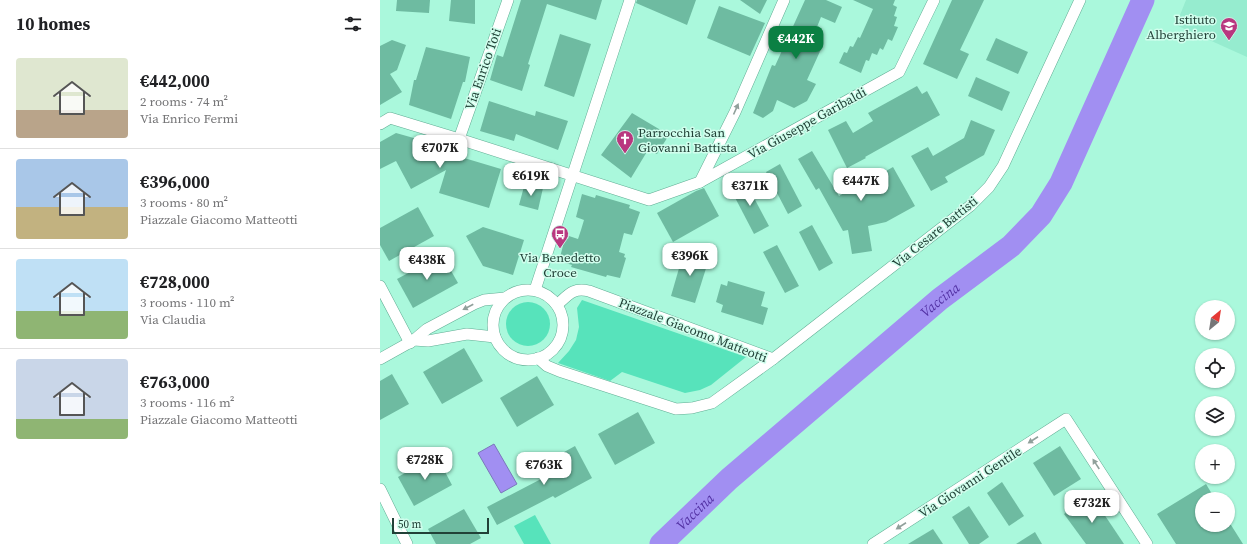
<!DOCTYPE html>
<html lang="en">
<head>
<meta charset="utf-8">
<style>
	body { margin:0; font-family:"Source Serif 4",serif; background:#f2f2f2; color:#202124; height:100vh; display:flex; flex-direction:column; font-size:15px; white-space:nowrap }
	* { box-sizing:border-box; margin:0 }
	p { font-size:13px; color:#757577 }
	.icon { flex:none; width:22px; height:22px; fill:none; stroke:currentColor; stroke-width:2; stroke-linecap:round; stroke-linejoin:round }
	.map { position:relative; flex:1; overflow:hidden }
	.side { display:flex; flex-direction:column; background:#fff; width:380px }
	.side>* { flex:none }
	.needle { width:26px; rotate:30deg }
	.tools { position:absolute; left:815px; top:300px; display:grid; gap:8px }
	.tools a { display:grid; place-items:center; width:40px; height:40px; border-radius:50%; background:#fff; box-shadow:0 1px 3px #0004; font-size:20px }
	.scale { position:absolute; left:12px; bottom:10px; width:97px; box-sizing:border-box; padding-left:4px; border:2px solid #214137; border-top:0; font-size:11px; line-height:14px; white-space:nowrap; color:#214137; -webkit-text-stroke:3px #d1feed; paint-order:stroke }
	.price { position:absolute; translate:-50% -34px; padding:0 9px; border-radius:8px; background:#fff; color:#222; font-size:13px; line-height:26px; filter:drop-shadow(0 1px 2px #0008) }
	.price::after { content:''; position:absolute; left:50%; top:24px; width:12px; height:9px; margin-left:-6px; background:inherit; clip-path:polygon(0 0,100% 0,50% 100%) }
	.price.selected { background:#0b8043; color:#fff }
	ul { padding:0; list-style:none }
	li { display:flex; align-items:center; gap:12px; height:100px; padding:0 16px }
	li+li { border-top:1px solid #e0e0e0 }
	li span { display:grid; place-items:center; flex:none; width:112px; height:80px; border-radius:4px; color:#555 }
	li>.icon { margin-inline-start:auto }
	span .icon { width:48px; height:48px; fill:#fffc; stroke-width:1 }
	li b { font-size:17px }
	h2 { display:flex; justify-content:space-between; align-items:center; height:48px; padding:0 16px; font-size:17px }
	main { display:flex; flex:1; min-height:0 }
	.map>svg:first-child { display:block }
	.built { fill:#96eccf }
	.green { fill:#57e3bb }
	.water { fill:#a18ff2; stroke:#7b78ba }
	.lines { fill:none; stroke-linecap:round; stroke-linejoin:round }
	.river { stroke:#a18ff2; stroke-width:23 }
	.building { fill:#6ebba1 }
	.street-casing { stroke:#61ad94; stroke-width:12 }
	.street { stroke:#fff; stroke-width:11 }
	.oneway { fill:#90a09b }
	.labels { text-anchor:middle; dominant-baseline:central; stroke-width:3; stroke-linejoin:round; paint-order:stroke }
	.poi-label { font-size:13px; fill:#214137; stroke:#d1feed; text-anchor:end }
	.street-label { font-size:13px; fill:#214137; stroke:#d1feed }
	.water-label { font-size:14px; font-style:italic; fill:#5332a4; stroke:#d1feed }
</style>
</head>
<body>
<main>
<section class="side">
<h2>10 homes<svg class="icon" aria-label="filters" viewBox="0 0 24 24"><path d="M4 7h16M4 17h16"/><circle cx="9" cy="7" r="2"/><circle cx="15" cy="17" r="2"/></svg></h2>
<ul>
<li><span style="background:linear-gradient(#dfe7d0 65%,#b9a48a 0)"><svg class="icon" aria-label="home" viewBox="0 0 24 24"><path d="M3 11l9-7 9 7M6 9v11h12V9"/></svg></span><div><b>€442,000</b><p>2 rooms · 74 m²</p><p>Via Enrico Fermi</p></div></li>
<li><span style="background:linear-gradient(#a9c7e8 60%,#c2b280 0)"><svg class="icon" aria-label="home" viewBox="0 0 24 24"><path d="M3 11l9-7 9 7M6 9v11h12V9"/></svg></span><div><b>€396,000</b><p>3 rooms · 80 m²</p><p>Piazzale Giacomo Matteotti</p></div></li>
<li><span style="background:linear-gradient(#bfe0f5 65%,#8fb573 0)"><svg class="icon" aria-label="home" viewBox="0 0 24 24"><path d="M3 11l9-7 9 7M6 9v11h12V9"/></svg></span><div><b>€728,000</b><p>3 rooms · 110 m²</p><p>Via Claudia</p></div></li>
<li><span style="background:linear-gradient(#c9d6e8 75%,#8fb573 0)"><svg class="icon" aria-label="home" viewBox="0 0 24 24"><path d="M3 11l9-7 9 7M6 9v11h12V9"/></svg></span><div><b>€763,000</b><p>3 rooms · 116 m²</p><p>Piazzale Giacomo Matteotti</p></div></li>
</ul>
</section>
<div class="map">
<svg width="867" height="544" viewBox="0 0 867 544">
	<rect width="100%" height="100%" fill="#aaf8dc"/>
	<path class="built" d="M 806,0 L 867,0 L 867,57 L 796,25 Z"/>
	<g class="green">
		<path d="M 202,300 L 366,357 L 331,385 L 320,390 L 305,393 L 242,372 L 230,381 L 178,363 L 189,351 L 196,340 L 199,327 L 197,308 Z"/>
		<circle cx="148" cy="324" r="22"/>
		<path d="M 155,515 L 171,544 L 144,544 L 134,526 Z"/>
	</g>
	<path class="water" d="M 114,444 L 137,484 L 121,493 L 98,453 Z"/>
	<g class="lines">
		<path class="river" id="s1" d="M 281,544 L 349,479 L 560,299 L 631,246 L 661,215 L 681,183 L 763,0"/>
	</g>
	<g class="building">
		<path d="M 17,0 L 50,0 L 49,13 L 16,11 Z"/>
		<path d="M 71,0 L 95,0 L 95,24 L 69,21 Z"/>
		<path d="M 141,0 L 222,0 L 216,20 L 167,4 L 148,64 L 150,65 L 142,91 L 110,80 L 117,55 L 123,57 Z"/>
		<path d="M 257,0 L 316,0 L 307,25 L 256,3 Z"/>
		<path d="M 360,0 L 387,0 L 380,14 Z"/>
		<path d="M 425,0 L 446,0 L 462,7 L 455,23 L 441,17 L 431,42 L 442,47 L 427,80 L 436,84 L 427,101 L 414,108 L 397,100 L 393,111 L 383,118 L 373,113 L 392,65 L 395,66 Z"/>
		<path d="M 473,0 L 515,0 L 513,5 L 517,7 L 514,16 L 517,17 L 514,26 L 518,27 L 512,41 L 508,39 L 503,50 L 500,48 L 497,55 L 492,53 L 489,61 L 486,60 L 481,73 L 459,63 L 464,52 L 467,53 L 470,46 L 473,47 L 478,37 L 480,38 L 493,9 Z"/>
		<path d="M 572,0 L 604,0 L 580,50 L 589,54 L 577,79 L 543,64 Z"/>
		<path d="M 339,6 L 385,23 L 370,56 L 327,38 Z"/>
		<path d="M 180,34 L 211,44 L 194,97 L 164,86 Z"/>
		<path d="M 616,38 L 648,52 L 638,74 L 606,60 Z"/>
		<path d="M 12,40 L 26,45 L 17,70 L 10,74 L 22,92 L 0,105 L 0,46 Z"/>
		<path d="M 46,47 L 90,57 L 85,82 L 83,82 L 71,119 L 29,105 L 34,80 L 36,80 Z"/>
		<path d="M 596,77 L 630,92 L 622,111 L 588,96 Z"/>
		<path d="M 537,86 L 542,94 L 547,91 L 560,115 L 485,157 L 486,158 L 467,168 L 448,130 L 466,121 L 473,133 L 493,121 L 488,113 Z"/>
		<path d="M 109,101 L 155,116 L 156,111 L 188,121 L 178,150 L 136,134 L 134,141 L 100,131 Z"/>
		<path d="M 252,113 L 289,135 L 277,154 L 268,150 L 251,178 L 221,155 Z"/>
		<path d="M 591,120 L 615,130 L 604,155 L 565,177 L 568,182 L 551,191 L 531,156 L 548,147 L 553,156 L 584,138 Z"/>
		<path d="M 16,133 L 55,144 L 54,149 L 121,169 L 109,208 L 59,193 L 66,170 L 31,189 L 16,161 L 0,169 L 0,142 Z"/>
		<path d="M 432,151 L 459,196 L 477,185 L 478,187 L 513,167 L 535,206 L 506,222 L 488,226 L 492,251 L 472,254 L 468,230 L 463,231 L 439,188 L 436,190 L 418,159 Z"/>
		<path d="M 400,164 L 422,206 L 408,214 L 386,172 Z"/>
		<path d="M 365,181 L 389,226 L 374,234 L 350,188 Z"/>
		<path d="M 145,183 L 163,188 L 158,210 L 139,205 Z"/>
		<path d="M 324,188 L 339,216 L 293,242 L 277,213 L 316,191 Z"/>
		<path d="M 202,194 L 215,198 L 216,195 L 250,205 L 249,208 L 260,212 L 252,235 L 244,233 L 239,252 L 245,254 L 244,257 L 246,258 L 240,278 L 227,275 L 226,277 L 191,267 L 192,265 L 179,261 L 185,238 L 188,239 L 189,236 L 198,239 L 201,230 L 204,220 L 196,217 Z"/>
		<path d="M 38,207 L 54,236 L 9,261 L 0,245 L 0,228 Z"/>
		<path d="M 432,225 L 453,263 L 439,271 L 419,232 Z"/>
		<path d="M 103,227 L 144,240 L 133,275 L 103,266 L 86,236 Z"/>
		<path d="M 397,245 L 419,286 L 405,293 L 383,252 Z"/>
		<path d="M 304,251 L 329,259 L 315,303 L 291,296 Z"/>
		<path d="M 62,255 L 78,283 L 33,308 L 17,279 Z"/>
		<path d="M 348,281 L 385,292 L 381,306 L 388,308 L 383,325 L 341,312 L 343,305 L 336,302 L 341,284 L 347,286 Z"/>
		<path d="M 84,348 L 103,381 L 62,404 L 43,372 Z"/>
		<path d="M 12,374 L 29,404 L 0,420 L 0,381 Z"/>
		<path d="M 157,376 L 174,405 L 137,427 L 120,398 Z"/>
		<path d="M 258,412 L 275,443 L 235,465 L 218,434 Z"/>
		<path d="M 195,446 L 212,478 L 175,498 L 173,496 L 117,525 L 107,507 L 163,478 L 157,467 Z"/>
		<path d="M 680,446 L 701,479 L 674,496 L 653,463 Z"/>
		<path d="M 56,455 L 72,485 L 34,506 L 18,477 Z"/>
		<path d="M 622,482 L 644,516 L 629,526 L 607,493 Z"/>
		<path d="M 826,484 L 835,499 L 822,499 L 822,525 L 851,525 L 863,544 L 796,544 L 777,514 Z"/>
		<path d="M 711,495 L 732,526 L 744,544 L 706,544 L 684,514 Z"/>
		<path d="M 589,506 L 609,537 L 599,544 L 589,544 L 572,517 Z"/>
		<path d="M 84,509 L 101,538 L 90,544 L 56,544 L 48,529 Z"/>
		<path d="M 553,529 L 563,544 L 528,544 Z"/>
		<path d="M 655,532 L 662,544 L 636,544 Z"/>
	</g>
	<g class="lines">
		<defs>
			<g id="street">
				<path d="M 0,124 L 10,118 L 79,139 L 269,200 L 320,182 L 519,72 L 554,0"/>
				<path d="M 79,139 L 128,0"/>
				<path d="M 320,182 L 355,112 L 404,0"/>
				<path d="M 0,286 L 30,343"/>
				<path d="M 155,290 L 250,0"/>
				<circle cx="148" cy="325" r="35"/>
				<path d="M 34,340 L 48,341 L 87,334 L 115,337"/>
				<path d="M 158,358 L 167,366 L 179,371 L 296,409 L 312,408 L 332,403 L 393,359 L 209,291 C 193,287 188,295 177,305"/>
				<path d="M 0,359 L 34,340 L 47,329 L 94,304 L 104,300 L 125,298"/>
				<path d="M 393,359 L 590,206 L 609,187 L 623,166 L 700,0"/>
				<path d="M 0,489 L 27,544"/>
				<path d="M 493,544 L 686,419 L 767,544"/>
			</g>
		</defs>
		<use href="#street" class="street-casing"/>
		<use href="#street" class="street"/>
	</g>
	<defs><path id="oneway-solid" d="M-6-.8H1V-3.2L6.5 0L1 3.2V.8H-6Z"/></defs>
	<g class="oneway">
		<use href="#oneway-solid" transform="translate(356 109) rotate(-66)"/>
		<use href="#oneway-solid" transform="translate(88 307) rotate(152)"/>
		<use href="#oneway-solid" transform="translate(653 440) rotate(147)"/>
		<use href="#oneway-solid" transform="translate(716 464) rotate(-123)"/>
		<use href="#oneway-solid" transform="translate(521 526) rotate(147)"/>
	</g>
	<defs>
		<symbol id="school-pin" viewBox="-11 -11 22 30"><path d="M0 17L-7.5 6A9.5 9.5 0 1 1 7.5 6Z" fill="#b9377f" stroke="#d1feed"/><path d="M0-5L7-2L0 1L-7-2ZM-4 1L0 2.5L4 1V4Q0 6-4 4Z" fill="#fff"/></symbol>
		<symbol id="church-pin" viewBox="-11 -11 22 30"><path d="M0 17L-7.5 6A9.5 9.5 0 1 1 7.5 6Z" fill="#b9377f" stroke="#d1feed"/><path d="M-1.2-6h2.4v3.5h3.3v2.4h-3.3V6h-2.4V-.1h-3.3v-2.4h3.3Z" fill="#fff"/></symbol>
		<symbol id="bus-pin" viewBox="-11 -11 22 30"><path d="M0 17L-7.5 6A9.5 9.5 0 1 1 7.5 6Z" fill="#b9377f" stroke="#d1feed"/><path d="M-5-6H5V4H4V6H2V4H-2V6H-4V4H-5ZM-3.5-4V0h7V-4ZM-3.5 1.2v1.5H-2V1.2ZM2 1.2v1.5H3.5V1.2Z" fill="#fff"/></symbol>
	</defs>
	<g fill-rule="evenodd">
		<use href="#school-pin" x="839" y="16" width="20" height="27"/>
		<use href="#church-pin" x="235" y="129" width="20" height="27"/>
		<use href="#bus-pin" x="170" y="224" width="20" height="27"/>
	</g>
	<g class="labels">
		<g class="poi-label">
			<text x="836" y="19">Istituto<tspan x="836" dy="15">Alberghiero</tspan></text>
			<text x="258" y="132" text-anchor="start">Parrocchia San<tspan x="258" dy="15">Giovanni Battista</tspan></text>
			<text x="180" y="257" text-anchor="middle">Via Benedetto<tspan x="180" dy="15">Croce</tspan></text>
		</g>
		<g class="street-label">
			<text transform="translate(103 69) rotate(-71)">Via Enrico Toti</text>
			<text transform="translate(427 123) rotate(-29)">Via Giuseppe Garibaldi</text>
			<text transform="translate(555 232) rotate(-39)">Via Cesare Battisti</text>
			<text transform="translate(313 330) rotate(21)">Piazzale Giacomo Matteotti</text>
			<text transform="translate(590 482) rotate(-33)">Via Giovanni Gentile</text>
		</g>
		<g class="water-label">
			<text stroke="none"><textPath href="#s1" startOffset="371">Vaccina</textPath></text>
			<text stroke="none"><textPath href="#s1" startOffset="47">Vaccina</textPath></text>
		</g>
	</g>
</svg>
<div class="tools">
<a><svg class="needle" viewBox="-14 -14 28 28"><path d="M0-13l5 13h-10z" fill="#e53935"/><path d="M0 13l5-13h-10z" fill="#757577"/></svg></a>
<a><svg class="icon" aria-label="locate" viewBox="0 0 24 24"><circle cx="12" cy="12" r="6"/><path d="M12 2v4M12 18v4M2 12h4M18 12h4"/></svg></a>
<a><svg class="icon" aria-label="layers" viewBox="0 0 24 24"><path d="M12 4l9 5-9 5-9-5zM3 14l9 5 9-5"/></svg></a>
<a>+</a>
<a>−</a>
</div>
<div class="scale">50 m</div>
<b class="price selected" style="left:416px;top:60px">€442K</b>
<b class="price" style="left:60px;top:169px">€707K</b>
<b class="price" style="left:151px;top:197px">€619K</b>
<b class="price" style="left:481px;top:202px">€447K</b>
<b class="price" style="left:370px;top:207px">€371K</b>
<b class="price" style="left:310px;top:277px">€396K</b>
<b class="price" style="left:47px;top:281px">€438K</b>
<b class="price" style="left:45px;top:481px">€728K</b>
<b class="price" style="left:164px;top:486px">€763K</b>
<b class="price" style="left:712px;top:524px">€732K</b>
</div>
</main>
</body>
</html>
